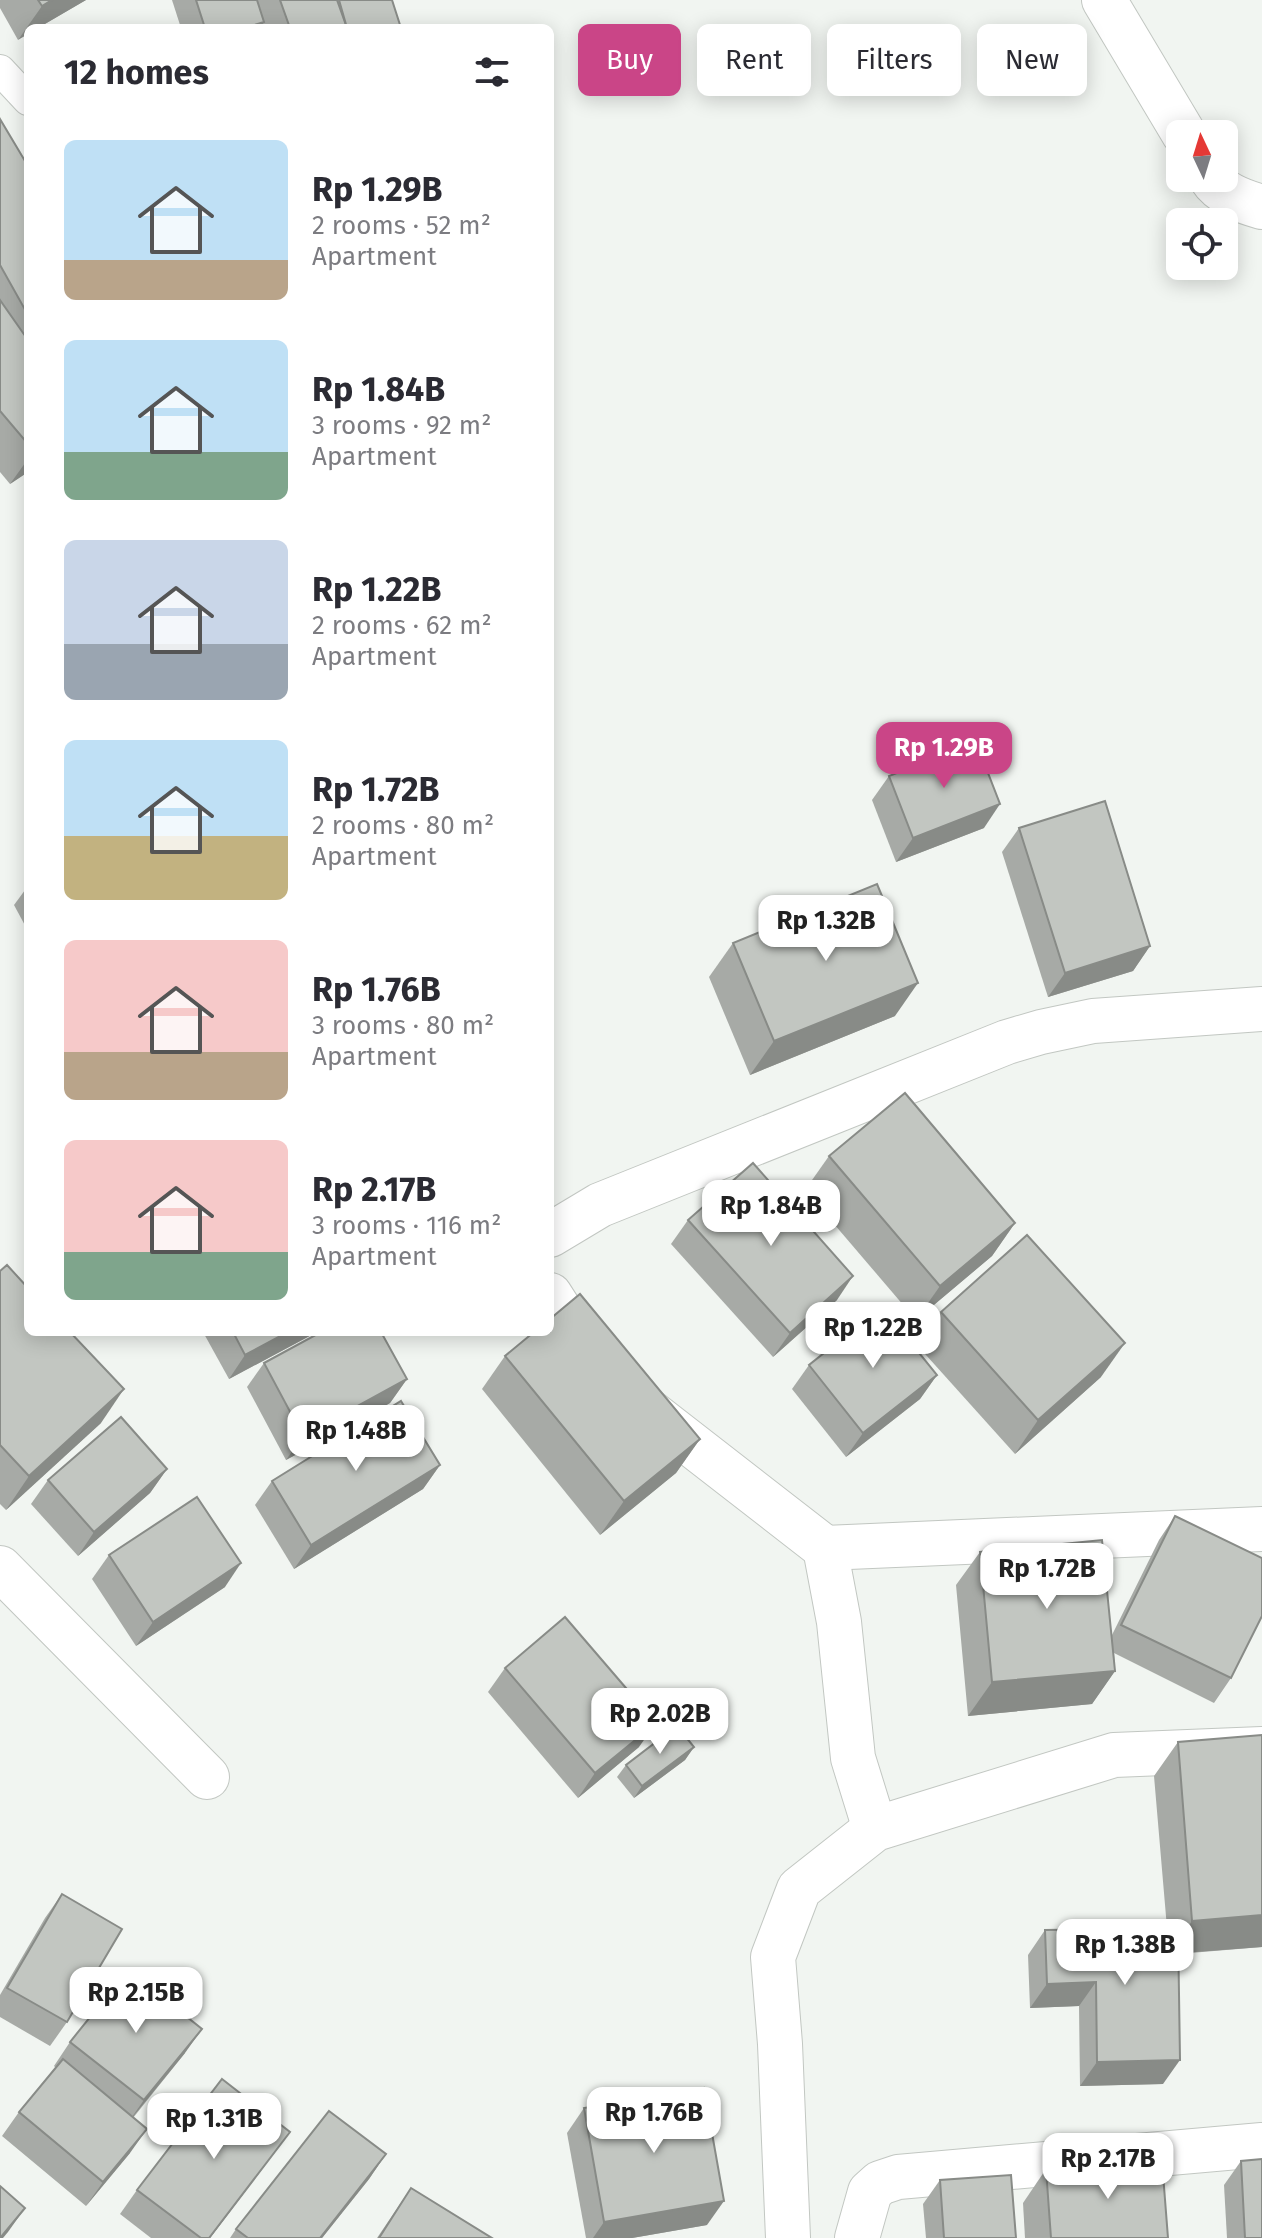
<!DOCTYPE html>
<html lang="en">
<head>
<meta charset="utf-8">
<style>
	body { margin:0; font-family:"Fira Sans",sans-serif; background:#f2f2f3; color:#2b2b33; height:100vh; display:flex; flex-direction:column; font-size:30px; white-space:nowrap }
	* { box-sizing:border-box; margin:0 }
	p { font-size:26px; color:#7c7c81 }
	.icon { flex:none; width:44px; height:44px; fill:none; stroke:currentColor; stroke-width:2; stroke-linecap:round; stroke-linejoin:round }
	.map { position:relative; flex:1; overflow:hidden }
	.side { position:absolute; left:24px; top:24px; width:530px; height:1312px; display:flex; flex-direction:column; background:#fff; border-radius:12px; box-shadow:0 4px 20px #0003 }
	.side>* { flex:none }
	.banner { position:absolute; left:578px; top:24px; width:564px; height:72px; display:flex; gap:16px }
	.needle { width:52px; rotate:356deg }
	.buttons { position:absolute; left:1166px; top:120px; display:grid; gap:16px }
	.buttons a { display:grid; place-items:center; width:72px; height:72px; border-radius:12px; background:#fff; box-shadow:0 4px 20px #0003; font-size:40px }
	.price { position:absolute; translate:-50% -68px; padding:0 18px; border-radius:16px; background:#fff; color:#222; font-size:26px; line-height:52px; filter:drop-shadow(0 2px 4px #0008) }
	.price::after { content:''; position:absolute; left:50%; top:48px; width:24px; height:18px; margin-left:-12px; background:inherit; clip-path:polygon(0 0,100% 0,50% 100%) }
	.price.current { background:#ca4587; color:#fff }
	ul { padding:0; list-style:none }
	li { display:flex; align-items:center; gap:24px; height:200px; padding:0 40px }
	li span { display:grid; place-items:center; flex:none; width:224px; height:160px; border-radius:12px; color:#555 }
	li>.icon { margin-inline-start:auto }
	span .icon { width:96px; height:96px; fill:#fffc; stroke-width:1 }
	li b { font-size:34px }
	h2 { display:flex; justify-content:space-between; align-items:center; height:96px; padding:0 40px; font-size:34px }
	.pill { padding:0 28px; border-radius:12px; background:#fff; box-shadow:0 4px 20px #0003; font-size:28px; line-height:72px }
	.pill.current { background:#ca4587; color:#fff }
	.map>svg:first-child { display:block }
	.lines { fill:none; stroke-linecap:round; stroke-linejoin:round }
	.lane-casing { stroke:#c2c7c2; stroke-width:32 }
	.street-casing { stroke:#c2c7c2; stroke-width:46 }
	.lane { stroke:#fff; stroke-width:30 }
	.street { stroke:#fff; stroke-width:44 }
	.wall { fill:#a7aaa6 }
	.shaded-wall { fill:#888b87 }
	.building { fill:#c2c6c1; stroke:#888b87; stroke-width:2 }
</style>
</head>
<body>
<div class="map">
<svg width="1262" height="2238" viewBox="0 0 1262 2238">
	<rect width="100%" height="100%" fill="#f1f5f1"/>
	<g class="lines">
		<defs>
			<path id="lane" d="M 0,70 L 28,100"/>
			<g id="street">
				<path d="M 1104,0 L 1184,134"/>
				<path d="M 1211,178 C 1221,194 1244,202 1262,207"/>
				<path d="M 550,1235 L 600,1205 L 1007,1042 L 1041,1032 L 1093,1021 L 1262,1009"/>
				<path d="M 550,1295 L 575,1334 L 596,1357"/>
				<path d="M 646,1409 L 825,1548 L 839,1622 L 853,1758 L 875,1829"/>
				<path d="M 825,1548 L 1262,1529"/>
				<path d="M 0,1568 L 207,1777"/>
				<path d="M 788,2238 L 780,2044 L 773,1957 L 799,1889 L 875,1829 L 1114,1755 L 1262,1749"/>
				<path d="M 857,2238 L 870,2192 L 880,2183 L 898,2177 L 1262,2145"/>
			</g>
		</defs>
		<use href="#lane" class="lane-casing"/>
		<use href="#street" class="street-casing"/>
		<use href="#lane" class="lane"/>
		<use href="#street" class="street"/>
	</g>
	<g class="wall">
		<path d="M 0,0 L 86,0 L 38,28 L 28,28 L 18,40 L 0,8 Z"/>
		<path d="M 172,0 L 392,0 L 401,28 L 181,28 Z"/>
		<path d="M 0,119 L 28,166 L 28,472 L 10,484 L 0,472 Z"/>
		<path d="M 889,776 L 984,828 L 896,862 L 872,800 Z"/>
		<path d="M 1019,828 L 1150,946 L 1133,971 L 1048,997 L 1002,852 Z"/>
		<path d="M 28,886 L 28,931 L 14,905 Z"/>
		<path d="M 733,943 L 895,1016 L 750,1075 L 709,977 Z"/>
		<path d="M 829,1156 L 1015,1223 L 992,1256 L 916,1320 L 805,1190 Z"/>
		<path d="M 688,1220 L 837,1300 L 773,1357 L 671,1244 Z"/>
		<path d="M 0,1271 L 101,1423 L 6,1510 L 0,1504 Z"/>
		<path d="M 941,1312 L 1101,1377 L 1015,1454 L 917,1345 Z"/>
		<path d="M 203,1332 L 317,1332 L 229,1379 Z"/>
		<path d="M 505,1356 L 700,1439 L 676,1473 L 600,1535 L 482,1389 Z"/>
		<path d="M 264,1363 L 407,1379 L 390,1403 L 286,1460 L 247,1387 Z"/>
		<path d="M 809,1365 L 937,1375 L 920,1399 L 846,1457 L 792,1389 Z"/>
		<path d="M 440,1465 L 423,1489 L 294,1569 L 255,1505 L 272,1481 Z"/>
		<path d="M 167,1469 L 150,1493 L 78,1556 L 31,1504 L 48,1480 Z"/>
		<path d="M 1175,1516 L 1231,1678 L 1214,1703 L 1114,1653 L 1115,1671 L 1092,1704 L 968,1716 L 956,1585 L 980,1552 L 1112,1635 L 1159,1540 Z"/>
		<path d="M 109,1555 L 225,1587 L 136,1646 L 92,1579 Z"/>
		<path d="M 505,1668 L 639,1747 L 578,1798 L 488,1692 Z"/>
		<path d="M 1262,1735 L 1262,1947 L 1178,1954 L 1163,2084 L 1080,2086 L 1079,2006 L 1030,2008 L 1028,1955 L 1045,1930 L 1167,1928 L 1154,1776 L 1178,1742 Z"/>
		<path d="M 694,1747 L 685,1760 L 634,1798 L 617,1777 L 626,1765 Z"/>
		<path d="M 62,1894 L 67,2022 L 50,2046 L 0,2017 L 0,1995 L 45,1918 Z"/>
		<path d="M 70,2042 L 185,2053 L 133,2118 L 130,2153 L 86,2206 L 2,2136 L 19,2112 L 56,2068 L 54,2066 Z"/>
		<path d="M 584,2108 L 707,2225 L 632,2238 L 586,2238 L 567,2133 Z"/>
		<path d="M 290,2132 L 210,2238 L 151,2238 L 120,2214 L 137,2190 Z"/>
		<path d="M 386,2154 L 369,2179 L 322,2238 L 230,2238 L 236,2229 Z"/>
		<path d="M 1241,2161 L 1262,2238 L 1227,2238 L 1224,2185 Z"/>
		<path d="M 1046,2169 L 1168,2238 L 1025,2238 L 1023,2203 Z"/>
		<path d="M 940,2180 L 1016,2238 L 926,2238 L 923,2204 Z"/>
		<path d="M 411,2188 L 492,2238 L 377,2238 Z"/>
	</g>
	<g class="shaded-wall">
		<path d="M 52,0 L 86,0 L 38,28 L 28,28 L 28,34 L 18,40 L 42,6 Z"/>
		<path d="M 264,22 L 260,28 L 245,28 Z"/>
		<path d="M 28,459 L 28,472 L 10,484 Z"/>
		<path d="M 1000,804 L 984,828 L 896,862 L 913,838 Z"/>
		<path d="M 1150,946 L 1133,971 L 1048,997 L 1065,973 Z"/>
		<path d="M 918,983 L 895,1016 L 750,1075 L 774,1041 Z"/>
		<path d="M 1015,1223 L 992,1256 L 916,1320 L 940,1286 Z"/>
		<path d="M 853,1276 L 837,1300 L 773,1357 L 790,1333 Z"/>
		<path d="M 288,1332 L 317,1332 L 229,1379 L 245,1355 Z"/>
		<path d="M 1125,1343 L 1101,1377 L 1015,1454 L 1038,1420 Z"/>
		<path d="M 937,1375 L 920,1399 L 846,1457 L 863,1433 Z"/>
		<path d="M 407,1379 L 390,1403 L 286,1460 L 303,1436 Z"/>
		<path d="M 124,1389 L 101,1423 L 6,1510 L 29,1476 Z"/>
		<path d="M 700,1439 L 676,1473 L 600,1535 L 624,1501 Z"/>
		<path d="M 440,1465 L 423,1489 L 294,1569 L 311,1545 Z"/>
		<path d="M 167,1469 L 150,1493 L 78,1556 L 94,1532 Z"/>
		<path d="M 241,1563 L 225,1587 L 136,1646 L 153,1622 Z"/>
		<path d="M 1115,1671 L 1092,1704 L 968,1716 L 992,1682 Z"/>
		<path d="M 656,1723 L 639,1747 L 578,1798 L 595,1773 Z"/>
		<path d="M 694,1747 L 685,1760 L 634,1798 L 642,1786 Z"/>
		<path d="M 1262,1915 L 1262,1947 L 1169,1954 L 1192,1921 Z"/>
		<path d="M 1096,1982 L 1079,2006 L 1030,2008 L 1047,1984 Z"/>
		<path d="M 202,2029 L 185,2053 L 127,2124 L 144,2100 Z"/>
		<path d="M 1180,2060 L 1163,2084 L 1080,2086 L 1097,2062 Z"/>
		<path d="M 147,2129 L 130,2153 L 86,2206 L 103,2182 Z"/>
		<path d="M 290,2132 L 210,2238 L 209,2238 Z"/>
		<path d="M 386,2154 L 369,2179 L 322,2238 L 320,2238 Z"/>
		<path d="M 724,2201 L 707,2225 L 632,2238 L 593,2238 L 604,2222 Z"/>
		<path d="M 25,2208 L 8,2232 L 3,2238 L 0,2238 Z"/>
	</g>
	<g class="building">
		<path d="M 38,0 L 52,0 L 42,6 Z"/>
		<path d="M 196,0 L 257,0 L 264,22 L 245,28 L 205,28 Z"/>
		<path d="M 280,0 L 337,0 L 347,28 L 290,28 Z"/>
		<path d="M 339,0 L 392,0 L 401,28 L 347,28 Z"/>
		<path d="M 0,119 L 28,166 L 28,315 L 0,265 Z"/>
		<path d="M 0,300 L 28,340 L 28,444 L 0,411 Z"/>
		<path d="M 976,742 L 1000,804 L 913,838 L 889,776 Z"/>
		<path d="M 1105,801 L 1150,946 L 1065,973 L 1019,828 Z"/>
		<path d="M 877,884 L 918,983 L 774,1041 L 733,943 Z"/>
		<path d="M 905,1093 L 1015,1223 L 940,1286 L 829,1156 Z"/>
		<path d="M 753,1163 L 853,1276 L 790,1333 L 688,1220 Z"/>
		<path d="M 1027,1235 L 1125,1343 L 1038,1420 L 941,1312 Z"/>
		<path d="M 7,1265 L 28,1288 L 28,1332 L 70,1332 L 124,1389 L 29,1476 L 0,1445 L 0,1271 Z"/>
		<path d="M 580,1294 L 700,1439 L 624,1501 L 505,1356 L 534,1332 L 550,1332 L 550,1319 Z"/>
		<path d="M 882,1307 L 937,1375 L 863,1433 L 809,1365 Z"/>
		<path d="M 233,1332 L 288,1332 L 245,1355 Z"/>
		<path d="M 321,1332 L 381,1332 L 407,1379 L 303,1436 L 264,1363 Z"/>
		<path d="M 401,1401 L 440,1465 L 311,1545 L 272,1481 Z"/>
		<path d="M 121,1417 L 167,1469 L 94,1532 L 48,1480 Z"/>
		<path d="M 197,1497 L 241,1563 L 153,1622 L 109,1555 Z"/>
		<path d="M 1175,1516 L 1262,1558 L 1262,1616 L 1231,1678 L 1121,1625 Z"/>
		<path d="M 1102,1540 L 1115,1671 L 992,1682 L 980,1552 Z"/>
		<path d="M 565,1617 L 656,1723 L 595,1773 L 505,1668 Z"/>
		<path d="M 677,1726 L 694,1747 L 642,1786 L 626,1765 Z"/>
		<path d="M 1262,1735 L 1262,1915 L 1192,1921 L 1178,1742 Z"/>
		<path d="M 62,1894 L 122,1929 L 67,2022 L 7,1988 Z"/>
		<path d="M 1178,1928 L 1180,2060 L 1097,2062 L 1096,1982 L 1047,1984 L 1045,1930 Z"/>
		<path d="M 128,1970 L 202,2029 L 144,2100 L 70,2042 Z"/>
		<path d="M 63,2059 L 147,2129 L 103,2182 L 19,2112 Z"/>
		<path d="M 222,2079 L 290,2132 L 209,2238 L 201,2238 L 137,2190 Z"/>
		<path d="M 704,2088 L 724,2201 L 604,2222 L 584,2108 Z"/>
		<path d="M 329,2111 L 386,2154 L 320,2238 L 248,2238 L 236,2229 Z"/>
		<path d="M 1262,2159 L 1262,2238 L 1245,2238 L 1241,2161 Z"/>
		<path d="M 1162,2161 L 1168,2238 L 1051,2238 L 1046,2169 Z"/>
		<path d="M 1011,2175 L 1016,2238 L 944,2238 L 940,2180 Z"/>
		<path d="M 0,2186 L 25,2208 L 0,2238 Z"/>
		<path d="M 411,2188 L 492,2238 L 379,2238 Z"/>
	</g>
</svg>
<div class="buttons">
<a><svg class="needle" viewBox="-14 -14 28 28"><path d="M0-13l5 13h-10z" fill="#e53935"/><path d="M0 13l5-13h-10z" fill="#7c7c81"/></svg></a>
<a><svg class="icon" aria-label="locate" viewBox="0 0 24 24"><circle cx="12" cy="12" r="6"/><path d="M12 2v4M12 18v4M2 12h4M18 12h4"/></svg></a>
</div>
<b class="price current" style="left:944px;top:790px">Rp 1.29B</b>
<b class="price" style="left:826px;top:963px">Rp 1.32B</b>
<b class="price" style="left:771px;top:1248px">Rp 1.84B</b>
<b class="price" style="left:873px;top:1370px">Rp 1.22B</b>
<b class="price" style="left:356px;top:1473px">Rp 1.48B</b>
<b class="price" style="left:1047px;top:1611px">Rp 1.72B</b>
<b class="price" style="left:660px;top:1756px">Rp 2.02B</b>
<b class="price" style="left:1125px;top:1987px">Rp 1.38B</b>
<b class="price" style="left:136px;top:2035px">Rp 2.15B</b>
<b class="price" style="left:654px;top:2155px">Rp 1.76B</b>
<b class="price" style="left:214px;top:2161px">Rp 1.31B</b>
<b class="price" style="left:1108px;top:2201px">Rp 2.17B</b>
<div class="banner">
<a class="pill current">Buy</a>
<a class="pill">Rent</a>
<a class="pill">Filters</a>
<a class="pill">New</a>
</div>
<section class="side">
<h2>12 homes<svg class="icon" aria-label="filters" viewBox="0 0 24 24"><path d="M4 7h16M4 17h16"/><circle cx="9" cy="7" r="2"/><circle cx="15" cy="17" r="2"/></svg></h2>
<ul>
<li><span style="background:linear-gradient(#bfe0f5 75%,#b9a48a 0)"><svg class="icon" aria-label="home" viewBox="0 0 24 24"><path d="M3 11l9-7 9 7M6 9v11h12V9"/></svg></span><div><b>Rp 1.29B</b><p>2 rooms · 52 m²</p><p>Apartment</p></div></li>
<li><span style="background:linear-gradient(#bfe0f5 70%,#7fa58c 0)"><svg class="icon" aria-label="home" viewBox="0 0 24 24"><path d="M3 11l9-7 9 7M6 9v11h12V9"/></svg></span><div><b>Rp 1.84B</b><p>3 rooms · 92 m²</p><p>Apartment</p></div></li>
<li><span style="background:linear-gradient(#c9d6e8 65%,#9aa5b1 0)"><svg class="icon" aria-label="home" viewBox="0 0 24 24"><path d="M3 11l9-7 9 7M6 9v11h12V9"/></svg></span><div><b>Rp 1.22B</b><p>2 rooms · 62 m²</p><p>Apartment</p></div></li>
<li><span style="background:linear-gradient(#bfe0f5 60%,#c2b280 0)"><svg class="icon" aria-label="home" viewBox="0 0 24 24"><path d="M3 11l9-7 9 7M6 9v11h12V9"/></svg></span><div><b>Rp 1.72B</b><p>2 rooms · 80 m²</p><p>Apartment</p></div></li>
<li><span style="background:linear-gradient(#f6c9c9 70%,#b9a48a 0)"><svg class="icon" aria-label="home" viewBox="0 0 24 24"><path d="M3 11l9-7 9 7M6 9v11h12V9"/></svg></span><div><b>Rp 1.76B</b><p>3 rooms · 80 m²</p><p>Apartment</p></div></li>
<li><span style="background:linear-gradient(#f6c9c9 70%,#7fa58c 0)"><svg class="icon" aria-label="home" viewBox="0 0 24 24"><path d="M3 11l9-7 9 7M6 9v11h12V9"/></svg></span><div><b>Rp 2.17B</b><p>3 rooms · 116 m²</p><p>Apartment</p></div></li>
</ul>
</section>
</div>
</body>
</html>
